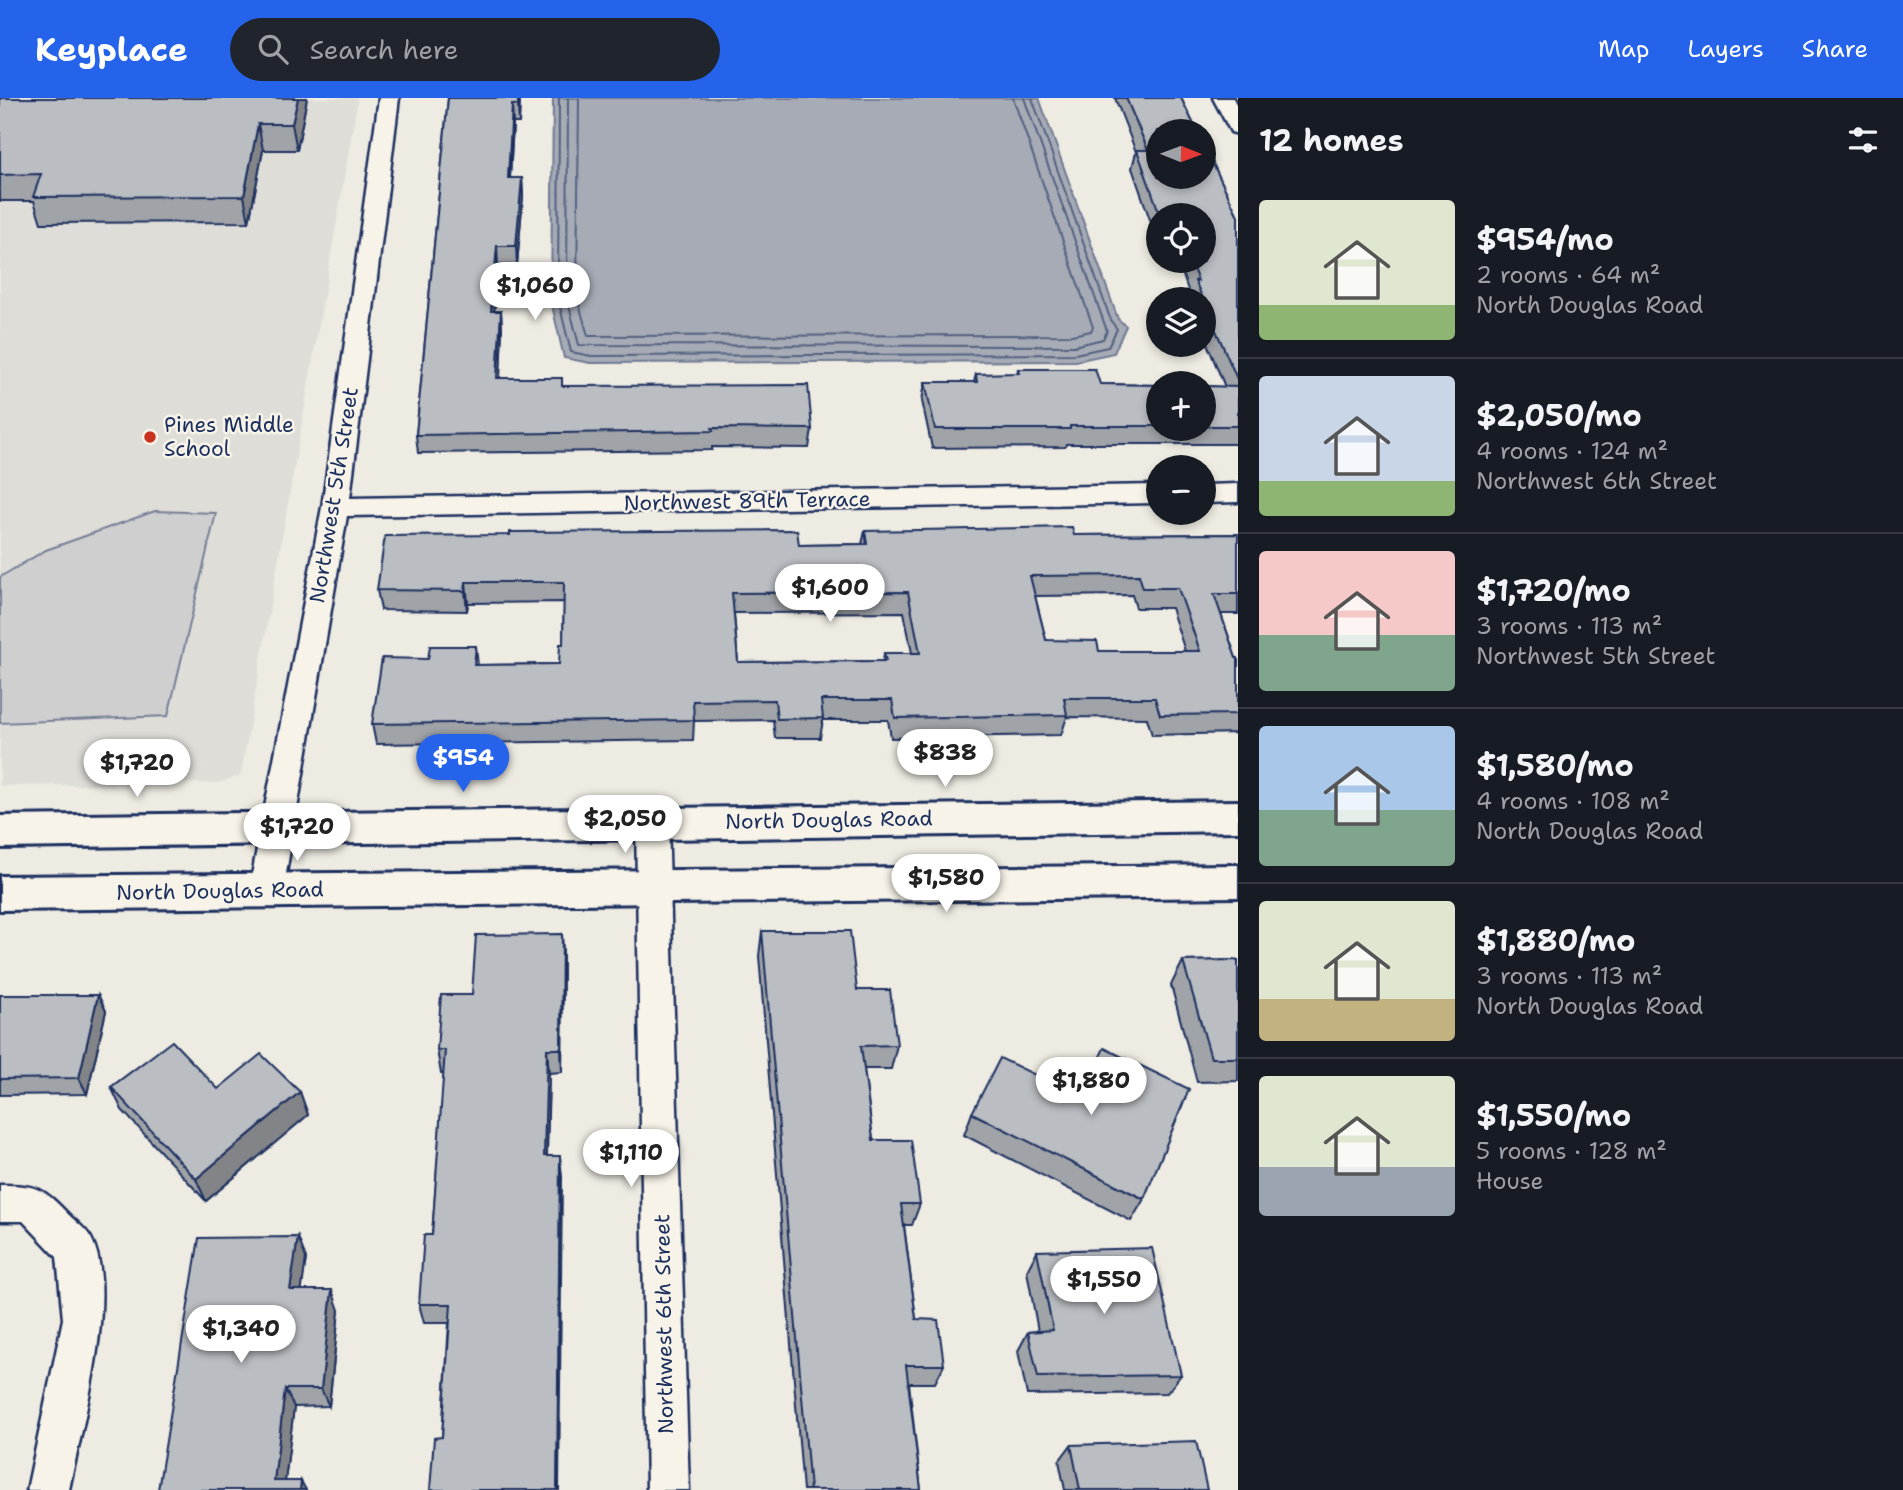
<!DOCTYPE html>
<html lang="en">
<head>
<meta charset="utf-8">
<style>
	body { margin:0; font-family:"Shantell Sans",sans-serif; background:#20242c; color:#f1f3f6; height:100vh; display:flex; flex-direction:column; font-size:26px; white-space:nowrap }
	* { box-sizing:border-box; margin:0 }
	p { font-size:23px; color:#9ea1a6 }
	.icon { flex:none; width:38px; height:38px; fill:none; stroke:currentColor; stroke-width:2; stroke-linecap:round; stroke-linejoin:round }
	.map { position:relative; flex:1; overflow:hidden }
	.details { display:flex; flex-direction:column; background:#171b24; width:665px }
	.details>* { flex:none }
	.needle { width:46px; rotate:91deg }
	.controls { position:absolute; left:1146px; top:21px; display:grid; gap:14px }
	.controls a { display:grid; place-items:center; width:70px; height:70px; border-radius:50%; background:#171b24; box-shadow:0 4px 10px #0003; font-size:35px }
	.price { position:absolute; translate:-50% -60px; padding:0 16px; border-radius:24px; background:#fff; color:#222; font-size:23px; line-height:46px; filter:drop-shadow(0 2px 4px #0008) }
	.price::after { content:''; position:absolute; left:50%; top:42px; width:21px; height:16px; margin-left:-10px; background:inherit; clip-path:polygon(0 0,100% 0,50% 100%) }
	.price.current { background:#2563eb; color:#fff }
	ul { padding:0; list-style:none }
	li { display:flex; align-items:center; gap:21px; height:175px; padding:0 21px }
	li+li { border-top:2px solid #363941 }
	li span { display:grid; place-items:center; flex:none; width:196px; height:140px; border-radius:7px; color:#555 }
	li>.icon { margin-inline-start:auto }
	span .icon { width:84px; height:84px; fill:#fffc; stroke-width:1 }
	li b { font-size:30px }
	h2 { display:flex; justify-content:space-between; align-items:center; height:84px; padding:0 21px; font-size:30px }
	header { display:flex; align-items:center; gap:42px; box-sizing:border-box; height:98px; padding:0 35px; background:#2563eb; color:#fff }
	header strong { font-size:33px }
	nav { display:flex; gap:38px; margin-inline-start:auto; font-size:24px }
	.search { width:490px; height:63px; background:#20242c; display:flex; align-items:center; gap:18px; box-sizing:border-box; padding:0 24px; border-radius:38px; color:#9ea1a6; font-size:26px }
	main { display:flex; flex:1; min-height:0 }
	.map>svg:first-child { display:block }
	.built { fill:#deddd8 }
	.green { fill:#cfcfcf; stroke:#757f96; stroke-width:2 }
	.water { fill:#a6abb5; stroke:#6e7992; stroke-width:2 }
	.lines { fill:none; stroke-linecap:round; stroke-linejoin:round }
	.shore { stroke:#536181; stroke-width:2 }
	.street-casing { stroke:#1b2f5e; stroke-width:5 }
	.secondary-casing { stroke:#1b2f5e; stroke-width:6 }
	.street { fill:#f7f3e8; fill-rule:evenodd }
	.secondary { fill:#f7f3e8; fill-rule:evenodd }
	.wall { fill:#a0a3a7; stroke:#1b2f5e; stroke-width:2; fill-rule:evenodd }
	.shaded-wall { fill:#828488; stroke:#1b2f5e; stroke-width:2 }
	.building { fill:#babdc2; stroke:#1b2f5e; stroke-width:2; fill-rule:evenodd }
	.poi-dot { fill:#c8321e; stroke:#f7f3e8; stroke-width:2.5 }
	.labels { text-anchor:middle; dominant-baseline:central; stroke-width:5; stroke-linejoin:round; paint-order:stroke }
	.poi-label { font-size:21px; fill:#1b2f5e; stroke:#f7f3e8; text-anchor:start }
	.street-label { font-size:21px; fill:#1b2f5e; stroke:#f7f3e8 }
</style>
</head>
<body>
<header>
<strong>Keyplace</strong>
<div class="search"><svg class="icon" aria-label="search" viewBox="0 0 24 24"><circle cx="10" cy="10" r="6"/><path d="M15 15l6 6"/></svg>Search here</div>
<nav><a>Map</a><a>Layers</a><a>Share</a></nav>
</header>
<main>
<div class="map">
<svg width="1238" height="1392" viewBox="0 0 1238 1392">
	<rect width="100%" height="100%" fill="#eeebe2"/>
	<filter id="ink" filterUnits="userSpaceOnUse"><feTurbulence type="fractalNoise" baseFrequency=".0143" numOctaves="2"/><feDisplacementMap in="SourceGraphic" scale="14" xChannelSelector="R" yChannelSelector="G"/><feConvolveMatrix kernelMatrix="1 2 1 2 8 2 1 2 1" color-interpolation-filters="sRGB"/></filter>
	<g filter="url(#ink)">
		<path class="built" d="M 0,0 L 358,0 L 241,677 L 218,685 L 0,688 Z"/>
		<path class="green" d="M 155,413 L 216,415 L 168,618 L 0,625 L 0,479 L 46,452 Z"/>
		<path class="water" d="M 553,0 L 1039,0 L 1118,221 L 1126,228 L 1114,255 L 1076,263 L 590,265 L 564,260 L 551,203 Z"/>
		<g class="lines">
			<g class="shore">
				<path d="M 559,0 L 558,201 L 571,254 L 591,258 L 1075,256 L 1108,249 L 1117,231 L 1111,223 L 1032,0"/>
				<path d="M 568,0 L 567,200 L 579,247 L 1074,248 L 1103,241 L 1107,233 L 1024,0"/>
				<path d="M 579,0 L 577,199 L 588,238 L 1072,237 L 1091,233 L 1093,229 L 1013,0"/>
			</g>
			<defs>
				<g id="street">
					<path d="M 379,0 L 399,0 L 350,400 L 1158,387 L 1158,405 L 347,418 L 283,793 L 278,803 L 266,806 L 254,803 L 249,793 L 322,409 Z"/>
					<path d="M 1213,0 L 1233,0 L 1238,10 L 1238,36 L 1231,34 Z"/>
					<path d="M 1238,386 L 1238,404 L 1204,405 L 1204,387 Z"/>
					<path d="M 652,711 L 663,715 L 668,724 L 689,1392 L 647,1392 L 636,724 L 641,715 Z"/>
					<path d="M 0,1087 C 38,1087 43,1090 69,1117 C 76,1124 86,1131 91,1140 C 120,1193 81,1332 69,1392 L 27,1392 L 63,1221 L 57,1159 L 23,1123 L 0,1123 Z"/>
				</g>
				<g id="secondary">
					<path d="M 1238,703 L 1238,733 L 0,750 L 0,718 Z"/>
					<path d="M 1238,767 L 1238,799 L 0,812 L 0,778 Z"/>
				</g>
			</defs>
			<use href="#street" class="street-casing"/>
			<use href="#secondary" class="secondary-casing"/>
			<use href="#street" class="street"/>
			<use href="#secondary" class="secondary"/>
		</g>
		<g class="wall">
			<path d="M 0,0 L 307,0 L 297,52 L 263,52 L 249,124 L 41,125 L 34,103 L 0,103 Z"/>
			<path d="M 448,0 L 520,0 L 519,25 L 513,25 L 510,80 L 522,80 L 523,98 L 517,167 L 498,167 L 494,213 L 501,213 L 502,231 L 500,280 L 562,288 L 812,331 L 809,350 L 712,349 L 712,352 L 418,355 L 416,337 Z"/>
			<path d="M 1115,0 L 1181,0 L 1238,118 L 1238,346 L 1066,346 L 1065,349 L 932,350 L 922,303 L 925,284 L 974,284 L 976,276 L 1017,276 L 1018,271 L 1100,286 L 1158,287 L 1158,331 L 1204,331 L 1204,288 L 1225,289 L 1204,238 L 1204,201 L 1189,201 L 1190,198 L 1178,163 L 1204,163 L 1204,117 L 1158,117 L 1158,136 L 1155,136 L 1132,70 L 1136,54 Z"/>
			<path d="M 865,433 L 1074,437 L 1238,436 L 1238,516 L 1221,516 L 1236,560 L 1238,560 L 1238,635 L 1152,637 L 1147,620 L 1067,619 L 1061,637 L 891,640 L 888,622 L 823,622 L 820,640 L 775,640 L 773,622 L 694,623 L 693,642 L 376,646 L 372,626 L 478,567 L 559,566 L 563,546 L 564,504 L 468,505 L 467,513 L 381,512 L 377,492 L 799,447 L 862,446 ZM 1132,497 L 1136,510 L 1171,510 L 1185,553 L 1099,553 L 1046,542 L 1035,498 ZM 904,514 L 912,555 L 884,555 L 883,563 L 738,564 L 734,515 Z"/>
			<path d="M 762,833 L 857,892 L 897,947 L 891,971 L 864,971 L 873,1042 L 920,1106 L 912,1127 L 904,1127 L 916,1221 L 944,1267 L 935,1285 L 909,1285 L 921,1392 L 803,1392 L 759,858 Z"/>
			<path d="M 562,836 L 563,860 L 562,974 L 549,975 L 547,1058 L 562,1079 L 442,1339 L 449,1225 L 424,1225 L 419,1206 L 432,1137 L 444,976 L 441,976 L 437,952 L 472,897 Z"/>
			<path d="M 1238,862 L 1238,983 L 1197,984 L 1171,887 L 1183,863 Z"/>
			<path d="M 0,897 L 98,897 L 106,913 L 87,996 L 0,997 Z"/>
			<path d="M 111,989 L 300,994 L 308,1017 L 206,1103 L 122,1012 Z"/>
			<path d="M 972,1015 L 1144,1101 L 1131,1123 L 964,1037 Z"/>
			<path d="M 1037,1153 L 1181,1277 L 1167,1295 L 1027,1297 L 1018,1253 L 1028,1234 L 1038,1233 L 1027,1173 Z"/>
			<path d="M 306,1160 L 301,1192 L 339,1212 L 329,1308 L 294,1309 L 285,1383 L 158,1392 Z"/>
			<path d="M 1071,1347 L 1207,1392 L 1065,1392 L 1059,1363 Z"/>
		</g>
		<g class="shaded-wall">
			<path d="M 298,0 L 307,0 L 297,52 L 292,26 Z"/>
			<path d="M 518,0 L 520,0 L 519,25 L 518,7 Z"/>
			<path d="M 512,7 L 513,25 L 509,98 L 508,80 Z"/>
			<path d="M 258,26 L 263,52 L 249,124 L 244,98 Z"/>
			<path d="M 522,80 L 523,98 L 517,167 L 516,148 Z"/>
			<path d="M 497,148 L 498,167 L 493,231 L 491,213 Z"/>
			<path d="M 501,213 L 502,231 L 499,299 L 497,280 Z"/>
			<path d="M 466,484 L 468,505 L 467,513 L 465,493 Z"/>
			<path d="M 476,548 L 478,568 L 474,567 Z"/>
			<path d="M 562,836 L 563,860 L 562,974 L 561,951 Z"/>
			<path d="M 98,897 L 106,913 L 87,996 L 79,980 Z"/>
			<path d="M 547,951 L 549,975 L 546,1080 L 544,1058 Z"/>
			<path d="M 300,994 L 308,1017 L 206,1103 L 196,1081 Z"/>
			<path d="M 560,1058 L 562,1079 L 559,1392 L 557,1392 Z"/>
			<path d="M 298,1139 L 306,1160 L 299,1212 L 290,1192 Z"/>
			<path d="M 332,1192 L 339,1212 L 329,1308 L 321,1291 Z"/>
			<path d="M 285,1291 L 294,1309 L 284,1392 L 274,1383 Z"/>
			<path d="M 301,1383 L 306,1392 L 300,1392 Z"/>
		</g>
		<g class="building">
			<path d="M 0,0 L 298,0 L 292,26 L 258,26 L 244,98 L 33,99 L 41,76 L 0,77 Z"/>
			<path d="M 448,0 L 518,0 L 518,7 L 512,7 L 508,80 L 522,80 L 516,148 L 497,148 L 491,213 L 501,213 L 497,280 L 562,280 L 562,288 L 808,287 L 812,331 L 712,330 L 713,333 L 416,337 Z"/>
			<path d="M 1126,0 L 1181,0 L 1197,33 L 1158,33 L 1158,79 L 1204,79 L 1204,47 L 1238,118 L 1238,283 L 1204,205 L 1204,201 L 1203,201 L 1195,183 L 1198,183 L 1190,163 L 1204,163 L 1204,117 L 1160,117 L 1137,52 L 1148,52 Z"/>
			<path d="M 1018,271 L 1095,271 L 1100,286 L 1158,287 L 1158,328 L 1070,328 L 1070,331 L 935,331 L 925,284 L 977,284 L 976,276 L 1019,275 Z"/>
			<path d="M 1204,288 L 1238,289 L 1238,328 L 1204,328 Z"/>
			<path d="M 1072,429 L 1074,437 L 1238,436 L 1238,496 L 1214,496 L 1236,560 L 1238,560 L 1238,616 L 1160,617 L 1155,600 L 1064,600 L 1067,617 L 895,620 L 892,602 L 821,602 L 823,620 L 777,621 L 775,602 L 693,603 L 694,622 L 372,626 L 382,560 L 428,561 L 430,548 L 476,548 L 474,567 L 559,566 L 560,546 L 563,546 L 564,484 L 466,484 L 465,493 L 377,492 L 385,438 L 510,437 L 510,434 L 797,432 L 799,447 L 867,446 L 865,433 ZM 1139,477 L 1143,490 L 1178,490 L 1200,553 L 1099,553 L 1097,543 L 1046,542 L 1030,478 ZM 908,494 L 920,555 L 884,555 L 886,563 L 738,564 L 732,495 Z"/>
			<path d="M 762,833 L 850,833 L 857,892 L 890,892 L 897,947 L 861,948 L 873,1042 L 911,1042 L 920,1106 L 901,1106 L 916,1221 L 938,1222 L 944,1267 L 906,1267 L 921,1392 L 810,1392 Z"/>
			<path d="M 562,836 L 561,951 L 547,951 L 544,1058 L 560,1058 L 557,1392 L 430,1392 L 434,1340 L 442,1339 L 451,1206 L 419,1206 L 424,1137 L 432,1137 L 445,952 L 437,952 L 441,897 L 472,897 L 476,837 Z"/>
			<path d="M 1238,862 L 1238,960 L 1211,960 L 1183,863 Z"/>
			<path d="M 0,897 L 98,897 L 79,980 L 0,981 Z"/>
			<path d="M 172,943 L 218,991 L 261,956 L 300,994 L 196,1081 L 111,989 Z"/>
			<path d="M 1104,950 L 1189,991 L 1144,1101 L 972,1015 L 1000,960 L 1081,999 Z"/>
			<path d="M 298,1139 L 290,1192 L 332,1192 L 321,1291 L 285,1291 L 274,1383 L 301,1383 L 300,1392 L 158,1392 L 199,1140 Z"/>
			<path d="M 1152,1150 L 1181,1277 L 1038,1279 L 1028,1234 L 1053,1232 L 1037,1153 Z"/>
			<path d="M 1196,1343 L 1207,1392 L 1080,1392 L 1071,1347 Z"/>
		</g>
	</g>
	<circle class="poi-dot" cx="150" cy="339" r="7"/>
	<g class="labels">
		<g class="poi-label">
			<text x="164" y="327">Pines Middle<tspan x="164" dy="24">School</tspan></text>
		</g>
		<g class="street-label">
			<text transform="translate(334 397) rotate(-81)">Northwest 5th Street</text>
			<text transform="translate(747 403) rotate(-1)">Northwest 89th Terrace</text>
			<text transform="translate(829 722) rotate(-1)">North Douglas Road</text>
			<text transform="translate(220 793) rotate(-1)">North Douglas Road</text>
			<text transform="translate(664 1226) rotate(-91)">Northwest 6th Street</text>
		</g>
	</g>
</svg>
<div class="controls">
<a><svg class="needle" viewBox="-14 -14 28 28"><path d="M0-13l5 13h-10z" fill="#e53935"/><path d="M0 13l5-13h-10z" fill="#9ea1a6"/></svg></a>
<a><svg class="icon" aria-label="locate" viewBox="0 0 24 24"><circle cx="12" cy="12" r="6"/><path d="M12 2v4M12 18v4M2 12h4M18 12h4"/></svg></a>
<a><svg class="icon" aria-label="layers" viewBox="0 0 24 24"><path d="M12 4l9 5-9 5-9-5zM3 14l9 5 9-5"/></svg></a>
<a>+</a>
<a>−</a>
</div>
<b class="price" style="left:535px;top:224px">$1,060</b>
<b class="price" style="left:830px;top:526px">$1,600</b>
<b class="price" style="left:945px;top:691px">$838</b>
<b class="price current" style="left:463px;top:696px">$954</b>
<b class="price" style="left:137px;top:701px">$1,720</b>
<b class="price" style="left:625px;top:757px">$2,050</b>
<b class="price" style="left:297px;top:765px">$1,720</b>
<b class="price" style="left:946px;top:816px">$1,580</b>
<b class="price" style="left:1091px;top:1019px">$1,880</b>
<b class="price" style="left:631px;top:1091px">$1,110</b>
<b class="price" style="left:1104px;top:1218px">$1,550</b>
<b class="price" style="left:241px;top:1267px">$1,340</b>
</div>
<section class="details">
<h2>12 homes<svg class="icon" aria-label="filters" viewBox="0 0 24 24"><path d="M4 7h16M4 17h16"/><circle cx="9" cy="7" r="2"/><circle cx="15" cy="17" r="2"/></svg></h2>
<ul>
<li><span style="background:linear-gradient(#dfe7d0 75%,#8fb573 0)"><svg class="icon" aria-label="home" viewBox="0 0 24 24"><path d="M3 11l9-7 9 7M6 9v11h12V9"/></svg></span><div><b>$954/mo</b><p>2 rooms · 64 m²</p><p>North Douglas Road</p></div></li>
<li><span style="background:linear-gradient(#c9d6e8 75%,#8fb573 0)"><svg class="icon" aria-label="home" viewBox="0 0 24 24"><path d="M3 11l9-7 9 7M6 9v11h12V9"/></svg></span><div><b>$2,050/mo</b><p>4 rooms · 124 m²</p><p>Northwest 6th Street</p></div></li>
<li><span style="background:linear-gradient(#f6c9c9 60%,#7fa58c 0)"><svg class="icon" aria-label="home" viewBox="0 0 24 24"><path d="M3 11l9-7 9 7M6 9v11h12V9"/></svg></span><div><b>$1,720/mo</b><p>3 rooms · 113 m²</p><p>Northwest 5th Street</p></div></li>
<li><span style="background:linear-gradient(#a9c7e8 60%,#7fa58c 0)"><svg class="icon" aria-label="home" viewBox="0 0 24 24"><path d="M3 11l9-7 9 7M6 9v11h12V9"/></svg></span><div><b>$1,580/mo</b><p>4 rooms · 108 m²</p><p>North Douglas Road</p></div></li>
<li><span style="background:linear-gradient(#dfe7d0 70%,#c2b280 0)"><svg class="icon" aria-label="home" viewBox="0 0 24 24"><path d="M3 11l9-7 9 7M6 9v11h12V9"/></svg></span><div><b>$1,880/mo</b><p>3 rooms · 113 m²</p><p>North Douglas Road</p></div></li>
<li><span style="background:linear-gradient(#dfe7d0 65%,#9aa5b1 0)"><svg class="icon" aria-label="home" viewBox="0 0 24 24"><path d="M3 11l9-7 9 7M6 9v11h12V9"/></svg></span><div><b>$1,550/mo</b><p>5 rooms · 128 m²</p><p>House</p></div></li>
</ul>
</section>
</main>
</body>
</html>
